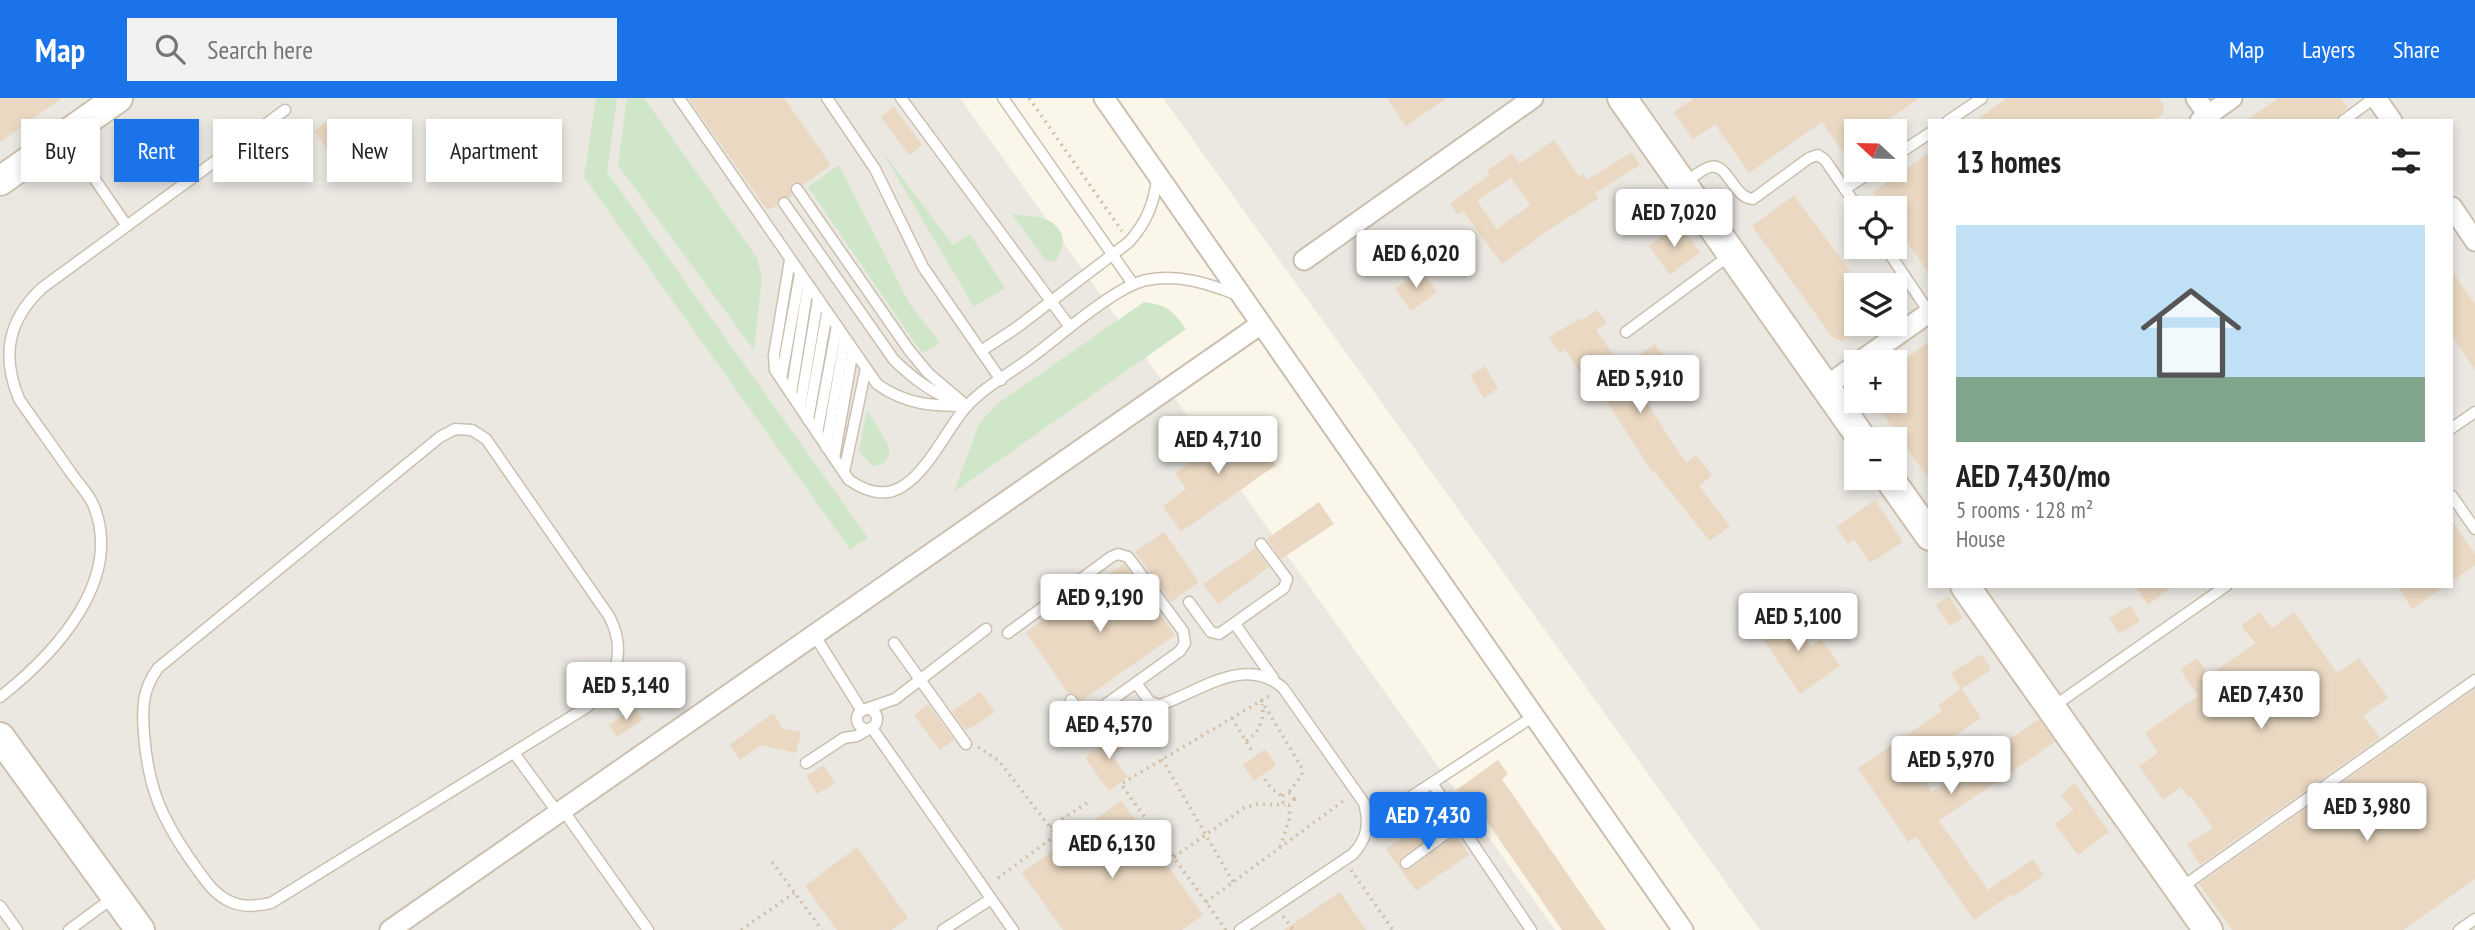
<!DOCTYPE html>
<html lang="en">
<head>
<meta charset="utf-8">
<style>
	body { margin:0; font-family:"PT Sans Narrow",sans-serif; background:#f2f2f2; color:#222; height:100vh; display:flex; flex-direction:column; font-size:26px; white-space:nowrap }
	* { box-sizing:border-box; margin:0 }
	p { font-size:23px; color:#767676 }
	.icon { flex:none; width:38px; height:38px; fill:none; stroke:currentColor; stroke-width:2; stroke-linecap:round; stroke-linejoin:round }
	.map { position:relative; flex:1; overflow:hidden }
	.drawer { position:absolute; left:1928px; top:21px; width:525px; height:469px; display:flex; flex-direction:column; background:#fff; border-radius:0px; box-shadow:0 4px 10px #0003 }
	.drawer>* { flex:none }
	.guide { position:absolute; left:21px; top:21px; width:665px; height:63px; display:flex; gap:14px }
	.needle { width:46px; rotate:292deg }
	.controls { position:absolute; left:1844px; top:21px; display:grid; gap:14px }
	.controls a { display:grid; place-items:center; width:63px; height:63px; border-radius:0px; background:#fff; box-shadow:0 4px 10px #0003; font-size:35px }
	.price { position:absolute; translate:-50% -60px; padding:0 16px; border-radius:7px; background:#fff; color:#222; font-size:23px; line-height:46px; filter:drop-shadow(0 2px 4px #0008) }
	.price::after { content:''; position:absolute; left:50%; top:42px; width:21px; height:16px; margin-left:-10px; background:inherit; clip-path:polygon(0 0,100% 0,50% 100%) }
	.price.current { background:#1a73e8; color:#fff }
	ul { padding:0; list-style:none }
	li { display:grid; align-content:center; gap:14px; height:371px; padding:0 28px }
	li+li { border-top:2px solid #e0e0e0 }
	li span { display:grid; place-items:center; height:217px; border-radius:0px; color:#555 }
	li>.icon { margin-inline-start:auto }
	span .icon { width:126px; height:126px; fill:#fffc; stroke-width:1 }
	li b { font-size:30px }
	h2 { display:flex; justify-content:space-between; align-items:center; height:84px; padding:0 28px; font-size:30px }
	.tag { padding:0 24px; border-radius:0px; background:#fff; box-shadow:0 4px 10px #0003; font-size:24px; line-height:63px }
	.tag.current { background:#1a73e8; color:#fff }
	header { display:flex; align-items:center; gap:42px; box-sizing:border-box; height:98px; padding:0 35px; background:#1a73e8; color:#fff }
	header strong { font-size:33px }
	nav { display:flex; gap:38px; margin-inline-start:auto; font-size:24px }
	.search { width:490px; height:63px; background:#f2f2f2; display:flex; align-items:center; gap:18px; box-sizing:border-box; padding:0 24px; border-radius:0px; color:#767676; font-size:26px }
	.map>svg:first-child { display:block }
	.industrial { fill:#ebe8e2; fill-rule:evenodd }
	.green { fill:#d0e6c9 }
	.building { fill:#ead8c2; fill-rule:evenodd }
	.lines { fill:none; stroke-linecap:round; stroke-linejoin:round }
	.service-casing { stroke:#cbc0b0; stroke-width:13 }
	.minor-casing { stroke:#cbc0b0; stroke-width:23 }
	.secondary-casing { stroke:#cdc1ae; stroke-width:32 }
	.path { stroke:#d1bea7; stroke-width:3.5; stroke-dasharray:2 5; stroke-linecap:butt }
	.service { stroke:#fff; stroke-width:10 }
	.minor { stroke:#fff; stroke-width:19 }
	.secondary { stroke:#fff; stroke-width:28 }
</style>
</head>
<body>
<header>
<strong>Map</strong>
<div class="search"><svg class="icon" aria-label="search" viewBox="0 0 24 24"><circle cx="10" cy="10" r="6"/><path d="M15 15l6 6"/></svg>Search here</div>
<nav><a>Map</a><a>Layers</a><a>Share</a></nav>
</header>
<div class="map">
<svg width="2475" height="832" viewBox="0 0 2475 832">
	<rect width="100%" height="100%" fill="#faf6e9"/>
	<g class="industrial">
		<path d="M 0,0 L 960,0 L 1555,832 L 0,832 Z"/>
		<path d="M 1163,0 L 2475,0 L 2475,832 L 1760,832 ZM 1930,23 L 2452,23 L 2452,488 L 1930,488 ZM 1857,33 L 1895,33 L 1895,72 L 1857,72 ZM 1857,110 L 1895,110 L 1895,149 L 1857,149 ZM 1857,187 L 1895,187 L 1895,226 L 1857,226 ZM 1857,264 L 1895,264 L 1895,303 L 1857,303 ZM 1857,341 L 1895,341 L 1895,380 L 1857,380 Z"/>
	</g>
	<g class="green">
		<path d="M 596,0 L 617,0 L 607,74 L 868,440 L 850,451 L 584,79 Z"/>
		<path d="M 627,0 L 644,0 L 757,160 L 762,180 L 754,252 L 618,67 Z"/>
		<path d="M 882,53 L 953,147 L 970,136 L 1005,190 L 974,209 Z"/>
		<path d="M 839,67 L 909,205 L 940,245 L 922,255 L 808,89 Z"/>
		<path d="M 1012,116 C 1023,118 1042,118 1051,124 C 1066,134 1066,150 1055,163 L 1046,163 Z"/>
		<path d="M 1144,204 C 1167,207 1172,212 1186,231 L 954,394 L 979,326 L 997,306 Z"/>
		<path d="M 867,312 L 889,348 L 889,358 L 882,367 L 872,368 L 859,353 Z"/>
	</g>
	<g class="building">
		<path d="M 0,0 L 62,0 L 0,44 Z"/>
		<path d="M 688,0 L 784,0 L 831,67 L 803,87 L 797,84 L 792,85 L 790,91 L 792,97 L 789,100 L 780,99 L 777,103 L 777,108 L 767,112 Z"/>
		<path d="M 1387,0 L 1447,0 L 1406,28 Z"/>
		<path d="M 1694,0 L 1919,0 L 1872,33 L 1857,33 L 1857,45 L 1843,54 L 1822,24 L 1749,75 L 1715,26 L 1693,42 L 1674,14 Z"/>
		<path d="M 2007,0 L 2159,0 L 2164,7 L 2163,16 L 2153,23 L 1975,23 Z"/>
		<path d="M 2278,0 L 2341,0 L 2348,10 L 2338,18 L 2336,23 L 2246,23 Z"/>
		<path d="M 894,9 L 922,47 L 909,57 L 881,19 Z"/>
		<path d="M 327,23 L 344,47 L 331,57 L 314,33 Z"/>
		<path d="M 1554,42 L 1579,78 L 1583,76 L 1587,82 L 1632,54 L 1640,67 L 1595,95 L 1599,100 L 1549,132 L 1502,166 L 1463,113 L 1458,117 L 1450,106 L 1489,77 L 1487,73 L 1512,55 L 1519,66 ZM 1511,80 L 1530,107 L 1497,131 L 1477,103 Z"/>
		<path d="M 1930,54 L 1930,177 L 1895,126 L 1895,110 L 1884,110 L 1873,94 Z"/>
		<path d="M 155,57 L 164,68 L 153,77 L 144,66 Z"/>
		<path d="M 1794,97 L 1857,183 L 1857,232 L 1842,243 L 1832,239 L 1752,128 Z"/>
		<path d="M 1679,126 L 1700,154 L 1670,177 L 1649,148 Z"/>
		<path d="M 1421,172 L 1437,194 L 1411,213 L 1395,191 Z"/>
		<path d="M 2452,173 L 2475,206 L 2475,272 L 2452,238 Z"/>
		<path d="M 1597,212 L 1607,225 L 1596,232 L 1622,269 L 1655,246 L 1669,266 L 1637,290 L 1686,365 L 1696,357 L 1712,377 L 1699,388 L 1730,428 L 1710,443 L 1655,374 L 1653,375 L 1605,301 L 1601,304 L 1565,252 L 1560,255 L 1549,239 L 1581,220 L 1582,222 Z"/>
		<path d="M 1930,243 L 1930,383 L 1874,303 L 1895,303 L 1895,268 Z"/>
		<path d="M 1485,268 L 1498,290 L 1484,301 L 1470,277 Z"/>
		<path d="M 1246,325 L 1276,367 L 1181,434 L 1163,408 L 1186,391 L 1175,375 Z"/>
		<path d="M 1875,402 L 1903,444 L 1870,465 L 1854,441 L 1848,446 L 1836,429 Z"/>
		<path d="M 1319,404 L 1334,426 L 1281,461 L 1267,441 Z"/>
		<path d="M 2452,423 L 2475,456 L 2475,467 L 2452,483 Z"/>
		<path d="M 1164,434 L 1199,484 L 1171,504 L 1135,454 Z"/>
		<path d="M 1255,450 L 1269,469 L 1218,506 L 1203,486 Z"/>
		<path d="M 1124,466 L 1175,537 L 1081,603 L 1075,596 L 1068,595 L 1026,534 Z"/>
		<path d="M 2135,488 L 2173,488 L 2148,507 Z"/>
		<path d="M 2397,488 L 2445,488 L 2412,511 Z"/>
		<path d="M 1949,498 L 1963,520 L 1950,528 L 1936,507 Z"/>
		<path d="M 2130,507 L 2140,523 L 2119,536 L 2109,520 Z"/>
		<path d="M 1787,513 L 1811,548 L 1821,541 L 1840,568 L 1800,596 L 1758,534 Z"/>
		<path d="M 2259,514 L 2272,530 L 2294,514 L 2337,575 L 2359,560 L 2388,600 L 2363,618 L 2380,640 L 2200,767 L 2187,746 L 2213,730 L 2191,698 L 2189,700 L 2181,689 L 2163,702 L 2139,668 L 2158,655 L 2145,635 L 2198,598 L 2180,571 L 2197,560 L 2209,577 L 2256,545 L 2241,528 Z"/>
		<path d="M 1982,556 L 1991,572 L 1961,591 L 1951,575 Z"/>
		<path d="M 665,568 L 678,586 L 643,612 L 629,594 Z"/>
		<path d="M 1961,590 L 1981,620 L 1914,666 L 1932,694 L 2039,621 L 2055,644 L 1939,723 L 1988,792 L 2033,761 L 2044,777 L 2013,799 L 2011,796 L 1974,822 L 1916,739 L 1908,744 L 1858,670 L 1942,613 L 1938,608 Z"/>
		<path d="M 2475,591 L 2475,781 L 2403,832 L 2232,832 L 2199,786 Z"/>
		<path d="M 980,594 L 995,614 L 966,633 L 952,614 Z"/>
		<path d="M 928,606 L 954,642 L 940,652 L 914,617 Z"/>
		<path d="M 635,609 L 643,622 L 617,639 L 609,627 Z"/>
		<path d="M 773,615 L 782,628 L 779,630 L 801,634 L 796,655 L 761,647 L 740,662 L 729,647 Z"/>
		<path d="M 1122,632 L 1131,644 L 1112,658 L 1128,679 L 1109,693 L 1085,660 Z"/>
		<path d="M 1265,651 L 1276,667 L 1254,683 L 1243,667 Z"/>
		<path d="M 1498,662 L 1508,676 L 1502,681 L 1606,832 L 1562,832 L 1472,702 L 1466,706 L 1456,692 Z"/>
		<path d="M 824,667 L 835,685 L 817,696 L 806,678 Z"/>
		<path d="M 2075,685 L 2109,734 L 2078,757 L 2055,726 L 2073,712 L 2061,697 Z"/>
		<path d="M 1121,703 L 1203,817 L 1182,832 L 1063,832 L 1022,775 Z"/>
		<path d="M 1441,712 L 1449,724 L 1402,759 L 1399,763 L 1400,769 L 1404,772 L 1410,771 L 1456,737 L 1469,757 L 1416,793 L 1386,751 Z"/>
		<path d="M 857,749 L 908,820 L 891,832 L 837,832 L 805,788 Z"/>
		<path d="M 1340,794 L 1366,832 L 1284,832 Z"/>
	</g>
	<g class="lines">
		<defs>
			<g id="service">
				<path d="M 679,0 L 877,286 C 906,307 933,308 967,308"/>
				<path d="M 827,0 L 875,71 L 923,169 L 1001,282"/>
				<path d="M 901,0 L 1070,229"/>
				<path d="M 1003,0 L 1133,186"/>
				<path d="M 1948,23 L 1982,0"/>
				<path d="M 2343,23 L 2374,0"/>
				<path d="M 65,38 L 127,128"/>
				<path d="M 1895,58 L 1930,35"/>
				<path d="M 1686,84 C 1693,79 1702,71 1710,69 C 1728,64 1733,100 1753,101 L 1809,60 L 1818,57 L 1825,62 L 1858,110"/>
				<path d="M 797,91 L 909,252 L 928,275 L 961,303"/>
				<path d="M 1845,91 L 1874,72"/>
				<path d="M 784,105 L 894,262 C 914,281 933,296 960,305"/>
				<path d="M 1885,149 L 1929,214"/>
				<path d="M 790,162 L 774,257 L 775,272 L 849,382 C 865,393 885,400 903,388 C 928,373 947,331 966,309 C 984,289 1012,274 1033,258 C 1060,238 1117,187 1147,182 C 1178,176 1207,185 1235,196"/>
				<path d="M 1626,234 L 1730,157"/>
				<path d="M 981,253 L 1016,230 L 1129,144 C 1146,125 1154,106 1157,81"/>
				<path d="M 781,281 L 800,176"/>
				<path d="M 791,296 L 808,188"/>
				<path d="M 800,309 L 818,201"/>
				<path d="M 808,322 L 827,215"/>
				<path d="M 2452,330 L 2475,314"/>
				<path d="M 455,331 L 472,332 L 486,341 L 609,518 C 627,552 617,585 587,609 L 271,805 C 256,808 243,810 229,803 C 212,795 203,779 192,764 C 162,721 148,690 144,636 C 142,610 142,592 158,570 L 440,339 Z"/>
				<path d="M 817,335 L 837,228"/>
				<path d="M 826,349 L 845,240"/>
				<path d="M 834,360 L 853,252"/>
				<path d="M 844,374 L 866,270"/>
				<path d="M 2452,398 L 2475,431"/>
				<path d="M 1189,504 L 1211,534 L 1219,536 L 1284,490 L 1287,481 L 1261,446"/>
				<path d="M 1235,526 L 1273,580"/>
				<path d="M 1008,535 L 1111,459 L 1118,456 L 1128,459 L 1183,533 L 1185,545 L 1180,553 L 1091,617 L 1080,615 L 1071,602"/>
				<path d="M 815,538 L 862,613"/>
				<path d="M 894,545 L 966,646"/>
				<path d="M 1136,585 L 1150,604 L 1160,607 C 1199,594 1245,556 1283,590 L 1364,705 C 1370,726 1367,741 1353,756 L 1240,832"/>
				<path d="M 0,599 C 55,556 125,481 93,406 C 88,395 78,385 71,375 C 54,350 36,326 19,301 C 1,257 8,222 42,190 L 285,12"/>
				<path d="M 2054,608 L 2226,488"/>
				<path d="M 866,611 L 895,601 L 986,531"/>
				<circle cx="867" cy="621" r="10"/>
				<path d="M 872,630 L 1013,832"/>
				<path d="M 514,655 L 558,715"/>
				<path d="M 806,665 L 844,640 L 857,638 L 869,631"/>
				<path d="M 1432,685 L 1531,832"/>
				<path d="M 563,712 L 648,832"/>
				<path d="M 1368,727 L 1534,618"/>
				<path d="M 1406,765 L 1459,726"/>
				<path d="M 2182,789 L 2475,582"/>
				<path d="M 0,808 L 17,832"/>
				<path d="M 69,832 L 114,799"/>
				<path d="M 943,832 L 991,801"/>
				<path d="M 2459,832 L 2475,821"/>
			</g>
			<g id="minor">
				<path d="M 1104,0 L 1683,832"/>
				<path d="M 2196,0 L 2208,17"/>
				<path d="M 2376,0 L 2392,23"/>
				<path d="M 2200,23 L 2232,0"/>
				<path d="M 2452,109 L 2475,143"/>
				<path d="M 1304,162 L 1533,0"/>
				<path d="M 1859,264 L 1930,214"/>
				<path d="M 1825,289 L 1857,266"/>
				<path d="M 390,832 L 1261,226"/>
			</g>
			<g id="secondary">
				<path d="M 1622,0 L 1862,341"/>
				<path d="M 0,83 L 118,0"/>
				<path d="M 1889,380 L 1930,438"/>
				<path d="M 1965,488 L 2208,832"/>
				<path d="M 0,639 L 140,832"/>
			</g>
		</defs>
		<use href="#service" class="service-casing"/>
		<use href="#minor" class="minor-casing"/>
		<use href="#secondary" class="secondary-casing"/>
		<g class="path">
			<path d="M 1029,0 L 1122,133"/>
			<path d="M 1261,602 L 1301,668 L 1302,677 L 1288,695"/>
			<path d="M 1232,620 L 1253,655"/>
			<path d="M 1246,643 C 1259,634 1265,623 1262,606"/>
			<path d="M 978,649 L 999,663 L 1056,737 L 994,783"/>
			<path d="M 1162,661 L 1233,784"/>
			<path d="M 1265,681 L 1271,690 L 1282,698"/>
			<circle cx="1288" cy="701" r="6"/>
			<path d="M 1050,729 L 1090,703"/>
			<path d="M 1280,749 L 1290,719 L 1289,708"/>
			<path d="M 1174,759 L 1244,710 L 1258,706 L 1285,707"/>
			<path d="M 772,764 L 822,832"/>
			<path d="M 1351,772 L 1393,832"/>
			<path d="M 1206,804 L 1346,701"/>
			<path d="M 1283,818 L 1293,832"/>
			<path d="M 741,832 L 794,795"/>
			<path d="M 1226,832 L 1121,686 L 1269,598"/>
		</g>
		<use href="#service" class="service"/>
		<use href="#minor" class="minor"/>
		<use href="#secondary" class="secondary"/>
	</g>
</svg>
<div class="controls">
<a><svg class="needle" viewBox="-14 -14 28 28"><path d="M0-13l5 13h-10z" fill="#e53935"/><path d="M0 13l5-13h-10z" fill="#767676"/></svg></a>
<a><svg class="icon" aria-label="locate" viewBox="0 0 24 24"><circle cx="12" cy="12" r="6"/><path d="M12 2v4M12 18v4M2 12h4M18 12h4"/></svg></a>
<a><svg class="icon" aria-label="layers" viewBox="0 0 24 24"><path d="M12 4l9 5-9 5-9-5zM3 14l9 5 9-5"/></svg></a>
<a>+</a>
<a>−</a>
</div>
<b class="price" style="left:1674px;top:151px">AED 7,020</b>
<b class="price" style="left:1416px;top:192px">AED 6,020</b>
<b class="price" style="left:1640px;top:317px">AED 5,910</b>
<b class="price" style="left:1218px;top:378px">AED 4,710</b>
<b class="price" style="left:1100px;top:536px">AED 9,190</b>
<b class="price" style="left:1798px;top:555px">AED 5,100</b>
<b class="price" style="left:626px;top:624px">AED 5,140</b>
<b class="price" style="left:2261px;top:633px">AED 7,430</b>
<b class="price" style="left:1109px;top:663px">AED 4,570</b>
<b class="price" style="left:1951px;top:698px">AED 5,970</b>
<b class="price" style="left:2367px;top:745px">AED 3,980</b>
<b class="price current" style="left:1428px;top:754px">AED 7,430</b>
<b class="price" style="left:1112px;top:782px">AED 6,130</b>
<div class="guide">
<a class="tag">Buy</a>
<a class="tag current">Rent</a>
<a class="tag">Filters</a>
<a class="tag">New</a>
<a class="tag">Apartment</a>
</div>
<section class="drawer">
<h2>13 homes<svg class="icon" aria-label="filters" viewBox="0 0 24 24"><path d="M4 7h16M4 17h16"/><circle cx="9" cy="7" r="2"/><circle cx="15" cy="17" r="2"/></svg></h2>
<ul>
<li><span style="background:linear-gradient(#bfe0f5 70%,#7fa58c 0)"><svg class="icon" aria-label="home" viewBox="0 0 24 24"><path d="M3 11l9-7 9 7M6 9v11h12V9"/></svg></span><div><b>AED 7,430/mo</b><p>5 rooms · 128 m²</p><p>House</p></div></li>
</ul>
</section>
</div>
</body>
</html>
